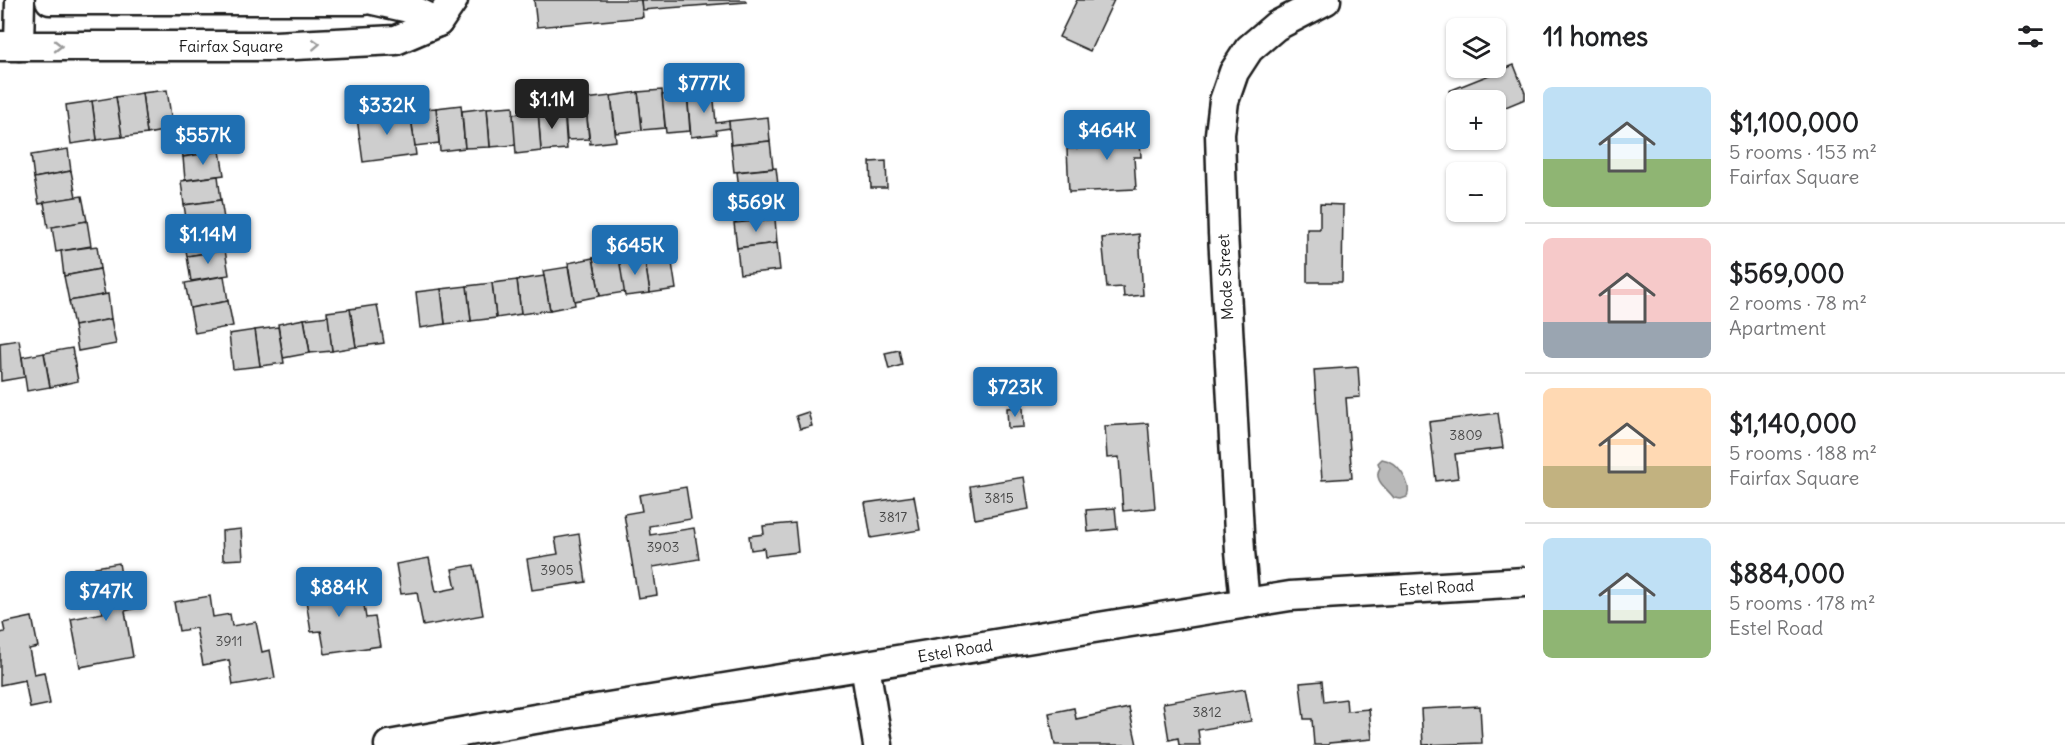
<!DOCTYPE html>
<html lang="en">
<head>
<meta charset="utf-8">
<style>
	body { margin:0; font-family:Delius,sans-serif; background:#f6f6f6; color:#202124; height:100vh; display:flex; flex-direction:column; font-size:22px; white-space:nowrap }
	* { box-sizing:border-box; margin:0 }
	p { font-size:20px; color:#757577 }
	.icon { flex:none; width:33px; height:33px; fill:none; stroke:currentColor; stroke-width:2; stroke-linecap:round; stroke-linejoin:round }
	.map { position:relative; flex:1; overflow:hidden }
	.sheet { display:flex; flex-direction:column; background:#fff; width:540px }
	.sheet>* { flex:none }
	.fabs { position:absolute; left:1446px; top:18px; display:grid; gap:12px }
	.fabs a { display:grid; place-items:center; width:60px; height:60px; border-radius:9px; background:#fff; box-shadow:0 2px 4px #0004; font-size:30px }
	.price { position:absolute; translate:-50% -51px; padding:0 14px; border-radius:6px; background:#1f6fb2; color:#fff; font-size:20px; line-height:39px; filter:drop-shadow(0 2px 3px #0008) }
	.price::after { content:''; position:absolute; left:50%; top:36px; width:18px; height:14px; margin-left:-9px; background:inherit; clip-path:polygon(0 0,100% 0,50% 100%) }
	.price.current { background:#222; color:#fff }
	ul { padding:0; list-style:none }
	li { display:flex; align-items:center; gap:18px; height:150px; padding:0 18px }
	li+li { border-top:2px solid #e0e0e0 }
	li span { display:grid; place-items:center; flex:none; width:168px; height:120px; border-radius:9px; color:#555 }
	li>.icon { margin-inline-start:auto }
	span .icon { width:72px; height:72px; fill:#fffc; stroke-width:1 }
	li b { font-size:26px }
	h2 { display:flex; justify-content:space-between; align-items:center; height:72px; padding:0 18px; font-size:26px }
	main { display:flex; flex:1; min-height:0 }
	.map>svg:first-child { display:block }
	.water { fill:#b8b8b8; stroke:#7a7a7a; stroke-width:1.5 }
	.building { fill:#cecece; stroke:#1c1c1c; stroke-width:1.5 }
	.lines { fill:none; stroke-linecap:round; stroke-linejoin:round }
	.minor-casing { stroke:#1c1c1c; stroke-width:33 }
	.minor { stroke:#fff; stroke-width:28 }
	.oneway { stroke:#999 }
	.labels { text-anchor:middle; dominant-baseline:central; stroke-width:4.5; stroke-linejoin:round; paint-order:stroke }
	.number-label { font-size:14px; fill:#484848 }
	.street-label { font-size:16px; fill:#1c1c1c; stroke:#fff }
</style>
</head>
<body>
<main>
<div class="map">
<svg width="1525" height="745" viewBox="0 0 1525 745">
	<rect width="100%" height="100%" fill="#fff"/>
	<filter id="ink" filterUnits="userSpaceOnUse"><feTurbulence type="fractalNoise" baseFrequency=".0167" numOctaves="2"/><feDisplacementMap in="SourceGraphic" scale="12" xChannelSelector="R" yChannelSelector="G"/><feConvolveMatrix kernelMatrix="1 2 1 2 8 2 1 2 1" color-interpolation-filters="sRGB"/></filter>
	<g filter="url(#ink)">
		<path class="water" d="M 1382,459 C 1396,461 1413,482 1407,497 L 1401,499 L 1394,498 C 1388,489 1372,480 1380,468 L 1378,463 Z"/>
		<g class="building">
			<path d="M 534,0 L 641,0 L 643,17 L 537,27 Z"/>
			<path d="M 641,0 L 745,0 L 746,2 L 642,10 Z"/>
			<path d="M 1077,0 L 1114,0 L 1090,51 L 1059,37 Z"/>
			<path d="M 1514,65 L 1525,93 L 1525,99 L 1496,111 L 1496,100 L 1456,100 L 1456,111 L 1449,91 Z"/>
			<path d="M 167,90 L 173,129 L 147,134 L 142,93 Z"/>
			<path d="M 662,90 L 665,128 L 642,130 L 638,92 Z"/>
			<path d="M 713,90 L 716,123 L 729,121 L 730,128 L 716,130 L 717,134 L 691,137 L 687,93 Z"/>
			<path d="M 638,92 L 642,130 L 616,133 L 611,96 Z"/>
			<path d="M 142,93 L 147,134 L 122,137 L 116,97 Z"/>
			<path d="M 687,93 L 690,131 L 666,133 L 662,95 Z"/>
			<path d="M 611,96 L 616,141 L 590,144 L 585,99 Z"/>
			<path d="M 116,97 L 122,137 L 97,140 L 92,101 Z"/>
			<path d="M 585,99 L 589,139 L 567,140 L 564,101 Z"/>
			<path d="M 92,101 L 97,140 L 71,144 L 66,105 Z"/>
			<path d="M 461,105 L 465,148 L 440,151 L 436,108 Z"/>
			<path d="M 513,106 L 516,145 L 490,147 L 487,108 Z"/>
			<path d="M 436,108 L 439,143 L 415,146 L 410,110 Z"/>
			<path d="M 487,108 L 490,147 L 465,148 L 462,111 Z"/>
			<path d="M 564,109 L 567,149 L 541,151 L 538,111 Z"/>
			<path d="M 410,110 L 416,155 L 363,162 L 357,118 Z"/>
			<path d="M 538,111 L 541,151 L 516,154 L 513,114 Z"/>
			<path d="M 768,117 L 770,141 L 731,145 L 729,121 Z"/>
			<path d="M 1139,122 L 1141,157 L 1134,157 L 1136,189 L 1069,192 L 1067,149 L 1102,147 L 1101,124 Z"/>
			<path d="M 216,125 L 220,151 L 183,157 L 179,130 Z"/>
			<path d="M 770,141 L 773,168 L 734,172 L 731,145 Z"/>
			<path d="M 68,149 L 71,171 L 34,178 L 31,155 Z"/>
			<path d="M 220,151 L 224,175 L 185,180 L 183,157 Z"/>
			<path d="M 886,161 L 887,188 L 871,188 L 870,162 Z"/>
			<path d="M 776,168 L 779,193 L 740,197 L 737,172 Z"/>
			<path d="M 71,171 L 76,197 L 39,204 L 34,178 Z"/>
			<path d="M 218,176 L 221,200 L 184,205 L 181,181 Z"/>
			<path d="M 779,193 L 782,218 L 742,222 L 740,197 Z"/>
			<path d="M 82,196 L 87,221 L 48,228 L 44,202 Z"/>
			<path d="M 221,200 L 225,225 L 188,231 L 184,205 Z"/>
			<path d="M 1320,204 L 1343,205 L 1342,282 L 1307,282 L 1307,229 L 1320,229 Z"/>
			<path d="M 775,219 L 777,243 L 737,248 L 734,223 Z"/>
			<path d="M 87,221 L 91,246 L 56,252 L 52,227 Z"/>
			<path d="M 221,226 L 225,250 L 187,256 L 183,232 Z"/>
			<path d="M 1139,234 L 1143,295 L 1124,297 L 1123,287 L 1107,288 L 1102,238 Z"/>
			<path d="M 777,243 L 780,270 L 740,274 L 737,248 Z"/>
			<path d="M 97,246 L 100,269 L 64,276 L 61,251 Z"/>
			<path d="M 225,250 L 229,275 L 191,281 L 187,256 Z"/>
			<path d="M 670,250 L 676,289 L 650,293 L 644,255 Z"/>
			<path d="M 619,255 L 625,292 L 600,296 L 593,258 Z"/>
			<path d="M 644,255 L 650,293 L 625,296 L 619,258 Z"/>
			<path d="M 593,258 L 600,296 L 574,301 L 568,263 Z"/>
			<path d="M 568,267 L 575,305 L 550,310 L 543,271 Z"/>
			<path d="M 100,269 L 105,295 L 69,301 L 64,276 Z"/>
			<path d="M 224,276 L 228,301 L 190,308 L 185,283 Z"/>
			<path d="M 544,276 L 550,310 L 521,314 L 517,280 Z"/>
			<path d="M 517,280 L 521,314 L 496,318 L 492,283 Z"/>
			<path d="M 492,283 L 496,318 L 471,321 L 467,286 Z"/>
			<path d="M 467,286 L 471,321 L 445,324 L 441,289 Z"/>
			<path d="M 441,289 L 445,324 L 420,328 L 416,292 Z"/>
			<path d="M 108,294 L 111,319 L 74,326 L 69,301 Z"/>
			<path d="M 228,301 L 233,326 L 195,333 L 190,308 Z"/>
			<path d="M 377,305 L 384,343 L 356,347 L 350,309 Z"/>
			<path d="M 350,309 L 356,347 L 332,351 L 327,312 Z"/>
			<path d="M 328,316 L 332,351 L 310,353 L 304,319 Z"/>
			<path d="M 111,319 L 116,344 L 78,351 L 74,326 Z"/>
			<path d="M 304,319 L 310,353 L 283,358 L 278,324 Z"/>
			<path d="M 278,327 L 284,363 L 260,366 L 255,330 Z"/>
			<path d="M 255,330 L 260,366 L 233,369 L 229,334 Z"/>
			<path d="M 19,340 L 25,377 L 1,381 L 0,343 Z"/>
			<path d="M 72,348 L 78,381 L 50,387 L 44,353 Z"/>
			<path d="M 899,350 L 902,365 L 889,369 L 885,353 Z"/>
			<path d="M 44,353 L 50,387 L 27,391 L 22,357 Z"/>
			<path d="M 1358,367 L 1360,397 L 1346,398 L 1352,478 L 1322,480 L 1314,370 Z"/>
			<path d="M 1023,407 L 1024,427 L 1008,428 L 1007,408 Z"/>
			<path d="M 808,412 L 812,426 L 800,429 L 796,416 Z"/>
			<path d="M 1498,413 L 1503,448 L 1455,454 L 1458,478 L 1436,481 L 1429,422 Z"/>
			<path d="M 1148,423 L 1155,508 L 1123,511 L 1119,457 L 1107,458 L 1105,426 Z"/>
			<path d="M 1024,477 L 1029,509 L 975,519 L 970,486 Z"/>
			<path d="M 686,487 L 691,519 L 649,526 L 650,535 L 694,528 L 699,559 L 653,567 L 657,595 L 638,598 L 624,514 L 642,511 L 639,495 Z"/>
			<path d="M 914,496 L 920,530 L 871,538 L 865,503 Z"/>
			<path d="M 1115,508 L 1117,529 L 1088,532 L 1086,510 Z"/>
			<path d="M 795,523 L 798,552 L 765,556 L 764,548 L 751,550 L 749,536 L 764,534 L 763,526 Z"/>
			<path d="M 241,529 L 243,559 L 223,560 L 222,531 Z"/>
			<path d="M 579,534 L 586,582 L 532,590 L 527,559 L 558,554 L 555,538 Z"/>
			<path d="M 429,558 L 436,592 L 456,588 L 452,569 L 474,565 L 483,615 L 423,626 L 417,592 L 401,594 L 396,564 Z"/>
			<path d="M 119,563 L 125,599 L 134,597 L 137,608 L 125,611 L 133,657 L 80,667 L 71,619 L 103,613 L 95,567 Z"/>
			<path d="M 330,577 L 333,597 L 362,592 L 366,618 L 375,617 L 380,646 L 325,654 L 321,631 L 311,632 L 303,581 Z"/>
			<path d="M 210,596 L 213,617 L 230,614 L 232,626 L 256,622 L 262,652 L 270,650 L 275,678 L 233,685 L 229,660 L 203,665 L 196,628 L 179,631 L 174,602 Z"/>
			<path d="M 32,617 L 38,647 L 29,649 L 34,674 L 44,672 L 50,704 L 30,708 L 25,680 L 0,685 L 0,633 L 5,632 L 3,623 Z"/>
			<path d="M 1322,681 L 1324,702 L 1346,699 L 1347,711 L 1369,709 L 1372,739 L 1329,743 L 1329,745 L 1314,745 L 1312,719 L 1304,719 L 1300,683 Z"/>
			<path d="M 1245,689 L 1251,721 L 1198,730 L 1200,745 L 1179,745 L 1178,738 L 1169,740 L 1163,703 Z"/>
			<path d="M 1480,706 L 1482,743 L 1423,745 L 1421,709 Z"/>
			<path d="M 1074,708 L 1076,719 L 1129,708 L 1137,745 L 1055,745 L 1049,713 Z"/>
		</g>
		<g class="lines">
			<defs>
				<g id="minor">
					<path d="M 50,0 L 364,0"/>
					<path d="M 373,0 L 409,8 L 438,22"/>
					<path id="s1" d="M 0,46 L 275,46 L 396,40 L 438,22 L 453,0"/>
					<path d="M 19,46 L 20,0"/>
					<path d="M 1245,603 L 1240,551 L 1223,233 L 1220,134 L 1224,101 L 1234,72 L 1249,49 L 1276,26 L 1326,0"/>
					<path d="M 865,666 L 878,745"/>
					<path id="s2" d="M 389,745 L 535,719 L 1290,596 L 1525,582"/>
				</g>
			</defs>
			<use href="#minor" class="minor-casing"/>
			<use href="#minor" class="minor"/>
		</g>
		<defs><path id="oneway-chevron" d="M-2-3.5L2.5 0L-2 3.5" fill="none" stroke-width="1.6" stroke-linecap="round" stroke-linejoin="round" transform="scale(1.5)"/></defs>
		<g class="oneway">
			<use href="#oneway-chevron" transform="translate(316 44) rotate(-3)"/>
			<use href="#oneway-chevron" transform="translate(58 46)"/>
		</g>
	</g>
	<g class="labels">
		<g class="number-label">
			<text x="1466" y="435">3809</text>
			<text x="999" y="498">3815</text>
			<text x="893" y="517">3817</text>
			<text x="663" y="547">3903</text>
			<text x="557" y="570">3905</text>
			<text x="229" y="641">3911</text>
			<text x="1207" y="712">3812</text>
		</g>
		<g class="street-label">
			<text stroke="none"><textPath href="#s1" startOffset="231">Fairfax Square</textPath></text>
			<text transform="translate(1225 277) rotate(-93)">Mode Street</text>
			<text stroke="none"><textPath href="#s2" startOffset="1060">Estel Road</textPath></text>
			<text stroke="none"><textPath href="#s2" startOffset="574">Estel Road</textPath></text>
		</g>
	</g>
</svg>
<div class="fabs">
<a><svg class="icon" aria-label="layers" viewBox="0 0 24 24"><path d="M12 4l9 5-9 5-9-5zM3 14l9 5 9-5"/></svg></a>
<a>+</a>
<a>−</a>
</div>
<b class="price" style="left:704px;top:114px">$777K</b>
<b class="price current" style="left:552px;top:130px">$1.1M</b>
<b class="price" style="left:387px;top:136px">$332K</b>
<b class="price" style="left:1107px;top:161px">$464K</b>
<b class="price" style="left:203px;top:166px">$557K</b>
<b class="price" style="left:756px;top:233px">$569K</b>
<b class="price" style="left:208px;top:265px">$1.14M</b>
<b class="price" style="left:635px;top:276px">$645K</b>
<b class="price" style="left:1015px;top:418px">$723K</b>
<b class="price" style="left:339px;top:618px">$884K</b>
<b class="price" style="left:106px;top:622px">$747K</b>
</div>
<section class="sheet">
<h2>11 homes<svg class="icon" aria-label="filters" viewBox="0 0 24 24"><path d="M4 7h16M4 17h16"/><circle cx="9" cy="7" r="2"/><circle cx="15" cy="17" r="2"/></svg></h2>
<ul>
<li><span style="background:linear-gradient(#bfe0f5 60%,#8fb573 0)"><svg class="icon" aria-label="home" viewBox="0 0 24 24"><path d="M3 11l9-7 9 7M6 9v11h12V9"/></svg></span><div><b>$1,100,000</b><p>5 rooms · 153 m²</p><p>Fairfax Square</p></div></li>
<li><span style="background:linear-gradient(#f6c9c9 70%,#9aa5b1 0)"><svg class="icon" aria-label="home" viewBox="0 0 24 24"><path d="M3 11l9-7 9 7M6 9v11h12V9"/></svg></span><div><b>$569,000</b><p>2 rooms · 78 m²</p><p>Apartment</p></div></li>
<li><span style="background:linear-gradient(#ffd9b3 65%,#c2b280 0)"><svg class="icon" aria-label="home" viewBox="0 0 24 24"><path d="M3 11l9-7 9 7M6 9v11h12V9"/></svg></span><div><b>$1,140,000</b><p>5 rooms · 188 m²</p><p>Fairfax Square</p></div></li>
<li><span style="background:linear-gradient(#bfe0f5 60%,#8fb573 0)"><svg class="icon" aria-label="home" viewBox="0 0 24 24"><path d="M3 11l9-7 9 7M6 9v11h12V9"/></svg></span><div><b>$884,000</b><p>5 rooms · 178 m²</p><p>Estel Road</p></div></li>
</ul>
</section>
</main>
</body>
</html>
